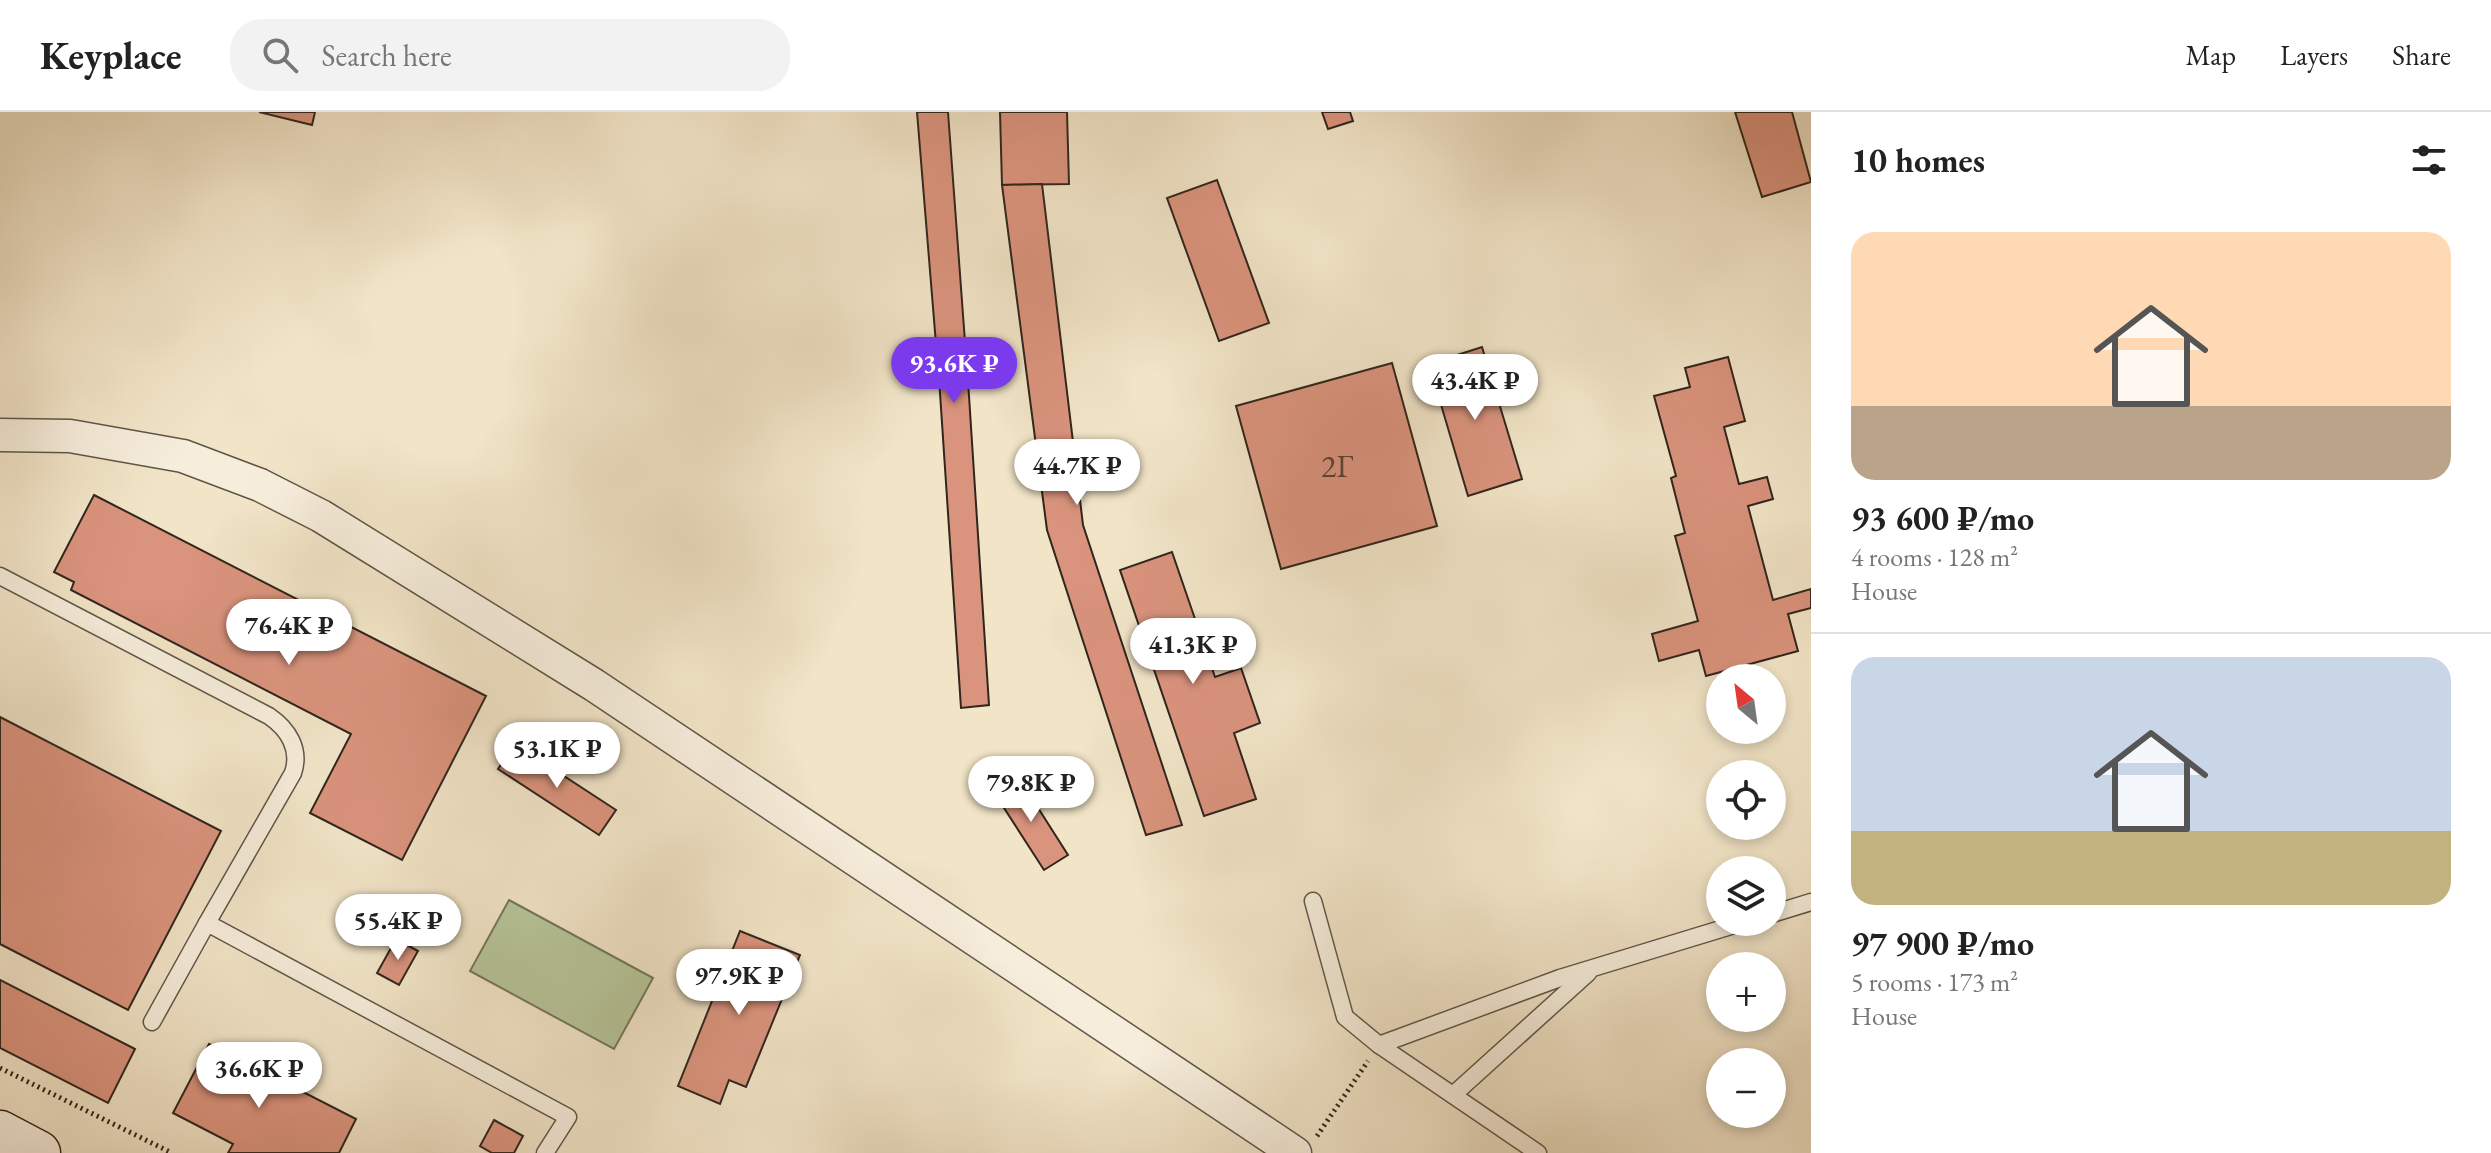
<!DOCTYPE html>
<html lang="en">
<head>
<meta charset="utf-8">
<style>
	body { margin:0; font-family:"EB Garamond",serif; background:#f2f2f2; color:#222; height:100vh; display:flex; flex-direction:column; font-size:30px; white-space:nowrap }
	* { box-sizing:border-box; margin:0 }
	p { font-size:26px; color:#767676 }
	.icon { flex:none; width:44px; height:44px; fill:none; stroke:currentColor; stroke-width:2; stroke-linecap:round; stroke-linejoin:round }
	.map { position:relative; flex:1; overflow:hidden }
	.side { display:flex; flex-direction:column; background:#fff; width:680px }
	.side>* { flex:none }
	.needle { width:52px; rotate:331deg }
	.controls { position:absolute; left:1706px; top:552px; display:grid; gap:16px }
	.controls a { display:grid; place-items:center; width:80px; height:80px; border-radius:50%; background:#fff; box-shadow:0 4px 12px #0003; font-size:40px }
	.price { position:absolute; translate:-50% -68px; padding:0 18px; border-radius:28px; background:#fff; color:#222; font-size:26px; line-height:52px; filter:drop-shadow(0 2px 4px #0008) }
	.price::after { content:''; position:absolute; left:50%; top:48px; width:24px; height:18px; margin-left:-12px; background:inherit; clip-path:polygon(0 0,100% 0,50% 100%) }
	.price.active { background:#7c3aed; color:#fff }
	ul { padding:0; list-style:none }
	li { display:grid; align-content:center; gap:16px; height:424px; padding:0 40px }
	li+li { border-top:2px solid #e0e0e0 }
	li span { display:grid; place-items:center; height:248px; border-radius:24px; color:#555 }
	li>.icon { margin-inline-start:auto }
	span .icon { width:144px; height:144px; fill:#fffc; stroke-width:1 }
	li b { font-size:34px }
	h2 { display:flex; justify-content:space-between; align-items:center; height:96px; padding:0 40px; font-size:34px }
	header { display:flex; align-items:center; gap:48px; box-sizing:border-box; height:112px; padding:0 40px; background:#fff; border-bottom:2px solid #e0e0e0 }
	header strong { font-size:38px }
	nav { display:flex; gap:44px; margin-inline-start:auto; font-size:28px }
	.search { width:560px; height:72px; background:#f2f2f2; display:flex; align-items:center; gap:20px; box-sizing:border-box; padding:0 28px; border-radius:32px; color:#767676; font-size:30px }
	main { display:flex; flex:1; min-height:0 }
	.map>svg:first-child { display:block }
	.green { fill:#b6c599; stroke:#73765b; stroke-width:2 }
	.building { fill:#da937d; stroke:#30261d; stroke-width:2 }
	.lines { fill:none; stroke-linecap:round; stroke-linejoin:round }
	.lane-casing { stroke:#605648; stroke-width:19 }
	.street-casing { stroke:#605648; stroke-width:35 }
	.secondary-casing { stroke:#30261d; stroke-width:47 }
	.path { stroke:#30261d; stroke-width:5; stroke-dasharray:2 4; stroke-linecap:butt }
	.lane { stroke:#f6eddb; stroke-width:16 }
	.street { stroke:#f6eddb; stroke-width:32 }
	.secondary { stroke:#f6eddb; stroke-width:44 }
	.labels { text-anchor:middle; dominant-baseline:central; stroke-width:6; stroke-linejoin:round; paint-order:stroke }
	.number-label { font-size:32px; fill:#5a4135 }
</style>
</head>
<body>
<header>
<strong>Keyplace</strong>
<div class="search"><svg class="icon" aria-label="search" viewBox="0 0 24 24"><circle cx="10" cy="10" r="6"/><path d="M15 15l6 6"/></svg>Search here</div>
<nav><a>Map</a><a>Layers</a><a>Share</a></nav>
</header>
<main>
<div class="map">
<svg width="1811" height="1041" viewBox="0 0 1811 1041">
	<rect width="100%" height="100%" fill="#f1e4c7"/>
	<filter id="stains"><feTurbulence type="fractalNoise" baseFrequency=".0025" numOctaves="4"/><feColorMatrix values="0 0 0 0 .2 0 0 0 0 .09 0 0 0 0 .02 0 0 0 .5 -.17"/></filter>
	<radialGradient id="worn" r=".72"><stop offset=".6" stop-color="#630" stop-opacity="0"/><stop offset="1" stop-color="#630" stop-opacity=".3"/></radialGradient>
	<path class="green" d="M 509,788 L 653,866 L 614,937 L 470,859 Z"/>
	<g class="building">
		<path d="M 259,0 L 315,0 L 312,13 Z"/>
		<path d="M 917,0 L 948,0 L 969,284 L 989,593 L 961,596 L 940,281 Z"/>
		<path d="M 1000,0 L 1067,0 L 1069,72 L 1002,73 Z"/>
		<path d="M 1322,0 L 1350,0 L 1353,9 L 1328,17 Z"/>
		<path d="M 1735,0 L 1792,0 L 1811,70 L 1762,85 Z"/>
		<path d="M 1217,68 L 1269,211 L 1219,229 L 1167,86 Z"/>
		<path d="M 1042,72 L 1083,413 L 1182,713 L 1146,723 L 1047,418 L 1002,73 Z"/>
		<path d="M 1482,235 L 1522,367 L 1468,384 L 1429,252 Z"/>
		<path d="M 1728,245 L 1745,309 L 1724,315 L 1739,372 L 1767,365 L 1773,387 L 1748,394 L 1773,488 L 1811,477 L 1811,496 L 1788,502 L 1798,539 L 1706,564 L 1699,538 L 1659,549 L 1652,522 L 1698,509 L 1675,424 L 1685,421 L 1671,366 L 1676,364 L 1654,284 L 1690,275 L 1685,256 Z"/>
		<path d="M 1392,251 L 1437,414 L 1281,457 L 1236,294 Z"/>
		<path d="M 94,383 L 486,584 L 402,748 L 310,701 L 351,622 L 71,478 L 74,470 L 54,460 Z"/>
		<path d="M 1172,440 L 1215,565 L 1241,556 L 1260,611 L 1234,621 L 1256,687 L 1204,704 L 1120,458 Z"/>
		<path d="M 0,605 L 221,719 L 128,898 L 0,832 Z"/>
		<path d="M 515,632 L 616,698 L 599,723 L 498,657 Z"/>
		<path d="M 1019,666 L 1068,743 L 1044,758 L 995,682 Z"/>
		<path d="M 740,819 L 800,843 L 746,975 L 729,968 L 720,992 L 678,974 Z"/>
		<path d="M 396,827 L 418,839 L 399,873 L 377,861 Z"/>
		<path d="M 0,868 L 135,937 L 108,991 L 0,936 Z"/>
		<path d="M 209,932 L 356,1007 L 339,1041 L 228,1041 L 233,1032 L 173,1001 Z"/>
		<path d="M 494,1008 L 523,1024 L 514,1041 L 492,1041 L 480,1034 Z"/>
	</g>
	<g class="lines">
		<defs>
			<g id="lane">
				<path d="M 0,464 L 269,604 C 288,617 301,637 293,661 L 207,811"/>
				<path d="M 1313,789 L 1345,905 L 1379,933 L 1538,1041"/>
				<path d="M 1772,802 L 1811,790"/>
				<path d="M 152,910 L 207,811 L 568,1005 L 545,1041"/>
				<path d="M 1379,933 L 1560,866 L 1744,810"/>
				<path d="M 1453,983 L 1588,861"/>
			</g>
			<path id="street" d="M 0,323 L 70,324 L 183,344 L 260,373 L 321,404 L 594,573 L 1295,1041"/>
			<path id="secondary" d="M 0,1021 L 38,1041"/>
		</defs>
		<use href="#lane" class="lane-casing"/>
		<use href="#street" class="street-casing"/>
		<use href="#secondary" class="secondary-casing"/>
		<g class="path">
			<path d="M 0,956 L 172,1041"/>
			<path d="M 1317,1024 L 1368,949"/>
		</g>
		<use href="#lane" class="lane"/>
		<use href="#street" class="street"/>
		<use href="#secondary" class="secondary"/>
	</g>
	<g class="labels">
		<g class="number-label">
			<text x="1337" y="354">2Г</text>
		</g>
	</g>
	<rect width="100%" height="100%" filter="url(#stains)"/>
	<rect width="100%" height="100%" fill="url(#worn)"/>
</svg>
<div class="controls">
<a><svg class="needle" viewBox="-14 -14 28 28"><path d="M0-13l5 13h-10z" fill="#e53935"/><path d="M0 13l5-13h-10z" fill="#767676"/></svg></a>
<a><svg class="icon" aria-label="locate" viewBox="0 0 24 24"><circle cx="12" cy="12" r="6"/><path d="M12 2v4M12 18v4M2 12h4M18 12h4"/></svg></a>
<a><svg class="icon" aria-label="layers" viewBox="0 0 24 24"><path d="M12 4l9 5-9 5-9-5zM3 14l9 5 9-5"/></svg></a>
<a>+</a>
<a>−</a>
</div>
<b class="price active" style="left:954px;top:293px">93.6K ₽</b>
<b class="price" style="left:1475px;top:310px">43.4K ₽</b>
<b class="price" style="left:1077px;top:395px">44.7K ₽</b>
<b class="price" style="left:289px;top:555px">76.4K ₽</b>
<b class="price" style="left:1193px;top:574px">41.3K ₽</b>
<b class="price" style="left:557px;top:678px">53.1K ₽</b>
<b class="price" style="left:1031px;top:712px">79.8K ₽</b>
<b class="price" style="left:398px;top:850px">55.4K ₽</b>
<b class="price" style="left:739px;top:905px">97.9K ₽</b>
<b class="price" style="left:259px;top:998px">36.6K ₽</b>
</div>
<section class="side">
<h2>10 homes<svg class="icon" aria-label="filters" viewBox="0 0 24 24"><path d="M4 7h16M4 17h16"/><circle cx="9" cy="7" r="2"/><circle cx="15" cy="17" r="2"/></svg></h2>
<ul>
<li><span style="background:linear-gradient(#ffd9b3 70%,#b9a48a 0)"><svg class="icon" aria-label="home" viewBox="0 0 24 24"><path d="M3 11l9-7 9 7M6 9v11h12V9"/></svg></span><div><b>93 600 ₽/mo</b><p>4 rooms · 128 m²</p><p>House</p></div></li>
<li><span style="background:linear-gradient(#c9d6e8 70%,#c2b280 0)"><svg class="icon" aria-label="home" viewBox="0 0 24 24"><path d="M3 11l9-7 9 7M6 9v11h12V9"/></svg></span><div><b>97 900 ₽/mo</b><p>5 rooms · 173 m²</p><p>House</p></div></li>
</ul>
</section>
</main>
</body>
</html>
